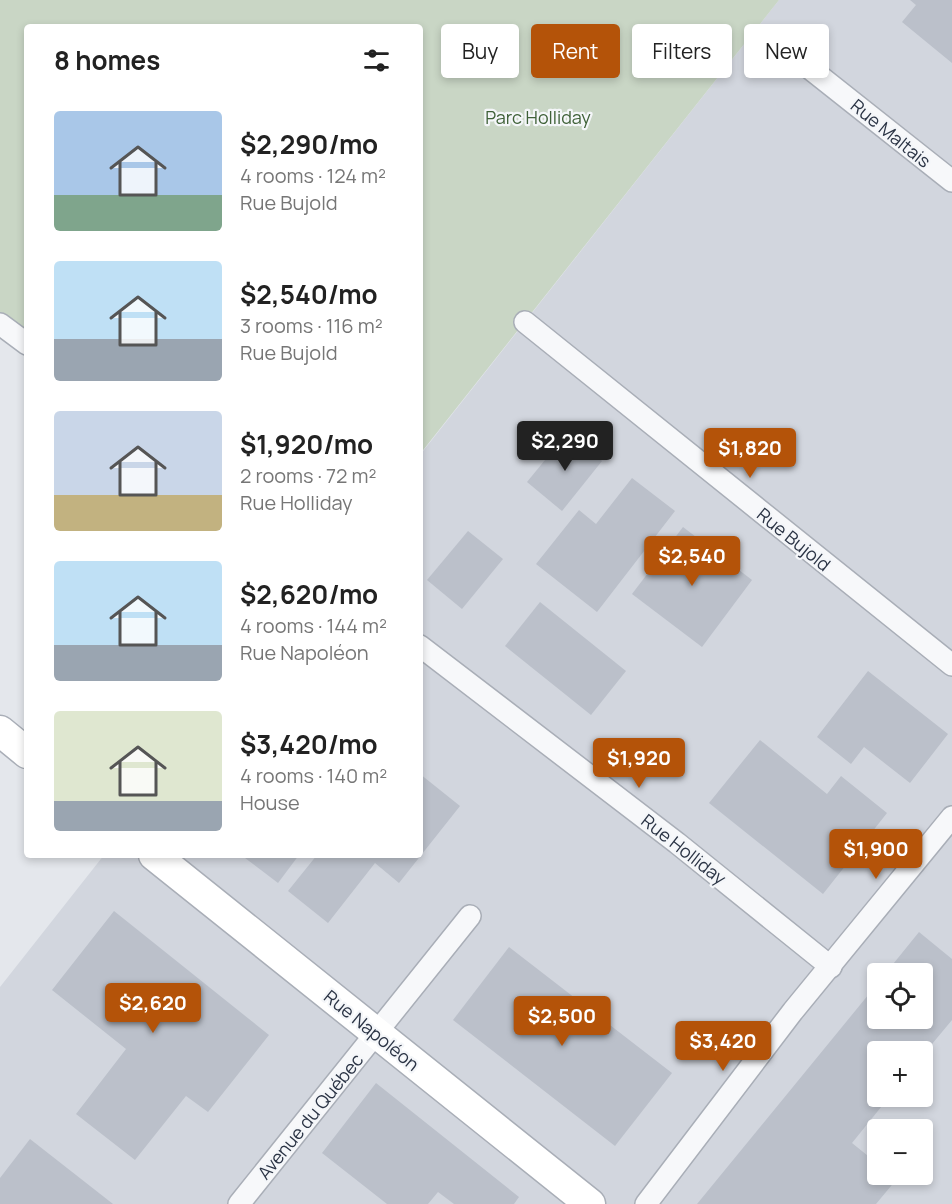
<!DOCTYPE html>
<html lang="en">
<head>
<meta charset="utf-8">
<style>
	body { margin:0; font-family:Manrope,sans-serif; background:#f2f2f2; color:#222; height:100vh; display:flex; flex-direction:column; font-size:22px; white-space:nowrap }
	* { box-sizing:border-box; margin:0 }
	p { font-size:20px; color:#767676 }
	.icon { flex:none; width:33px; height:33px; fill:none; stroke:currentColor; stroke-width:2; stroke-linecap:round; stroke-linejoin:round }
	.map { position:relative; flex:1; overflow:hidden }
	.panel { position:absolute; left:24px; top:24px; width:399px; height:834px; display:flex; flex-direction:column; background:#fff; border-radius:6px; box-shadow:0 3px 9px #0003 }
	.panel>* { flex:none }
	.top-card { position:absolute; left:441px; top:24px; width:420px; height:54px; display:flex; gap:12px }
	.tools { position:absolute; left:867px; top:963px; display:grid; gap:12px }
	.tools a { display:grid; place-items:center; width:66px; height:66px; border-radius:6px; background:#fff; box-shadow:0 3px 9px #0003; font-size:30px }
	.price { position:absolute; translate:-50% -51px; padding:0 14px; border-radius:6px; background:#b45309; color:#fff; font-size:20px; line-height:39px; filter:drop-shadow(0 2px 3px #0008) }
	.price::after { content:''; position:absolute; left:50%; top:36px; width:18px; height:14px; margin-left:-9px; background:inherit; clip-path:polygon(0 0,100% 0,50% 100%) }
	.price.current { background:#222; color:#fff }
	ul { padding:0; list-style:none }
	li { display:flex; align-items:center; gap:18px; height:150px; padding:0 30px }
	li span { display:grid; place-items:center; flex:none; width:168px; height:120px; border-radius:6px; color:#555 }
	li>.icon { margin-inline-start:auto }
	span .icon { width:72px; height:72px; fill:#fffc; stroke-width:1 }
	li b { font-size:26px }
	h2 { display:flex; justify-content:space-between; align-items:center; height:72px; padding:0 30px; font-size:26px }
	.tag { padding:0 21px; border-radius:6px; background:#fff; box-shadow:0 3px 9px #0003; font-size:21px; line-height:54px }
	.tag.current { background:#b45309; color:#fff }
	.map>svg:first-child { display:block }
	.built { fill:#d2d6de; fill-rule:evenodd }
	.green { fill:#c9d6c5 }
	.building { fill:#bbc0ca }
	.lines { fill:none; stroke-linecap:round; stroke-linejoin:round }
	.street-casing { stroke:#a9aeb7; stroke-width:24 }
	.secondary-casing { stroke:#a9aeb7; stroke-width:33 }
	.street { stroke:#f7f8fa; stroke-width:21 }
	.secondary { stroke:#fff; stroke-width:30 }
	.labels { text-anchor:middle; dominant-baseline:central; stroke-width:4.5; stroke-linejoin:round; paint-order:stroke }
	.park-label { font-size:18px; fill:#3f6138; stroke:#f4f6f9 }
	.street-label { font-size:18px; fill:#2b3445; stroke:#f4f6f9 }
</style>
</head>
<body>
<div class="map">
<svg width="952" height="1204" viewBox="0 0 952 1204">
	<rect width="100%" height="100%" fill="#e4e7ec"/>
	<path class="built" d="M 779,0 L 952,0 L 952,1204 L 0,1204 L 0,987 L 104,855 L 420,855 L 420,455 ZM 878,974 L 922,974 L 922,1018 L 878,1018 ZM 878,1052 L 922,1052 L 922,1096 L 878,1096 ZM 878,1130 L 922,1130 L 922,1174 L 878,1174 Z"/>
	<path class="green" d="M 0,0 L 779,0 L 420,454 L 420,27 L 27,27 L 27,344 L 0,323 Z"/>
	<g class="building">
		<path d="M 910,0 L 952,0 L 952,63 L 902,22 L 916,5 Z"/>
		<path d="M 568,432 L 602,461 L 562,511 L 527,482 Z"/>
		<path d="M 632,478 L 675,511 L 597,612 L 536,564 L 579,510 L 596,524 Z"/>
		<path d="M 683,527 L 752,580 L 702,647 L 632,594 Z"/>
		<path d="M 468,531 L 503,559 L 462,609 L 427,580 Z"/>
		<path d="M 540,602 L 626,671 L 591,715 L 505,646 Z"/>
		<path d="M 868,671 L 948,734 L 910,783 L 864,747 L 851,764 L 817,737 Z"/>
		<path d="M 760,740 L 827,794 L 841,776 L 887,813 L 823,894 L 709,803 Z"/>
		<path d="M 420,774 L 460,806 L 399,883 L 375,863 L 328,923 L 288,891 L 317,855 L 420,855 Z"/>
		<path d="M 241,855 L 299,855 L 278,883 Z"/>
		<path d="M 114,911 L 269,1035 L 208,1112 L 186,1096 L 135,1160 L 76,1114 L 126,1049 L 52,990 Z"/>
		<path d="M 919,932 L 952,959 L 952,1020 L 922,1056 L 922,1052 L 878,1052 L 878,1096 L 890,1096 L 852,1143 L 878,1164 L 878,1174 L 890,1174 L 896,1180 L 876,1204 L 697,1204 L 878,983 L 878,1018 L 922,1018 L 922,974 L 885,974 Z"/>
		<path d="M 509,947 L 672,1073 L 615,1146 L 453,1020 Z"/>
		<path d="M 376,1083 L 519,1197 L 514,1204 L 454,1204 L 438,1192 L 428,1204 L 387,1204 L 322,1153 Z"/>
		<path d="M 30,1139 L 113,1204 L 0,1204 L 0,1178 Z"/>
	</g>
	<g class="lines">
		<defs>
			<g id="street">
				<path d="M 774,40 L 952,181"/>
				<path d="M 525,322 L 952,665"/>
				<path d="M 0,324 L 27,344"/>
				<path d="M 420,646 L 677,843 L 831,967"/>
				<path d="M 239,1204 L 470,916"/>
				<path d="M 646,1204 L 793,1011 L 952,817"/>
			</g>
			<g id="secondary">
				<path d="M 0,731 L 27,753"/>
				<path d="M 154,855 L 590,1204"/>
			</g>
		</defs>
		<use href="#street" class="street-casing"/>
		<use href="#secondary" class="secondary-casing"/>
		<use href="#street" class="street"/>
		<use href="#secondary" class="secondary"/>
	</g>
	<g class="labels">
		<g class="park-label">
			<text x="538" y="117">Parc Holliday</text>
		</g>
		<g class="street-label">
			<text transform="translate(891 133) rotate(39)">Rue Maltais</text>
			<text transform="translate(794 539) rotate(39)">Rue Bujold</text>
			<text transform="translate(684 849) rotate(38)">Rue Holliday</text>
			<text transform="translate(372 1030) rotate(39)">Rue Napoléon</text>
			<text transform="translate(310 1116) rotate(-51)">Avenue du Québec</text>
		</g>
	</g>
</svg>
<div class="tools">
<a><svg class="icon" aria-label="locate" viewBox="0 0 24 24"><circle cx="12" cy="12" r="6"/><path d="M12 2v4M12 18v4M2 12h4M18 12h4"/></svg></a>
<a>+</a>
<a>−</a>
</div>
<b class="price current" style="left:565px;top:472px">$2,290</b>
<b class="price" style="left:750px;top:479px">$1,820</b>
<b class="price" style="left:692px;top:587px">$2,540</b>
<b class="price" style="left:639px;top:789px">$1,920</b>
<b class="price" style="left:876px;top:880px">$1,900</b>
<b class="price" style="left:153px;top:1034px">$2,620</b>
<b class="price" style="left:562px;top:1047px">$2,500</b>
<b class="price" style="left:723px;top:1072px">$3,420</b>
<div class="top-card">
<a class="tag">Buy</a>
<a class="tag current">Rent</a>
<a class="tag">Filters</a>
<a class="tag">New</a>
</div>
<section class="panel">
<h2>8 homes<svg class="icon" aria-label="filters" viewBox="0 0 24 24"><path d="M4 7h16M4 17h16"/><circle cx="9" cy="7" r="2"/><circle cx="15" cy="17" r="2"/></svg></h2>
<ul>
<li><span style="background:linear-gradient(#a9c7e8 70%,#7fa58c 0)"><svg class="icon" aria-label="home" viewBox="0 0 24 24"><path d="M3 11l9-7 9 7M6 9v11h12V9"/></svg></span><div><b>$2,290/mo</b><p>4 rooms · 124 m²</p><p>Rue Bujold</p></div></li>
<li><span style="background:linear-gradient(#bfe0f5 65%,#9aa5b1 0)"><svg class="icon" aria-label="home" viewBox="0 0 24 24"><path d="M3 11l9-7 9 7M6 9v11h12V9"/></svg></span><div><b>$2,540/mo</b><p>3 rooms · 116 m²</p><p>Rue Bujold</p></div></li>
<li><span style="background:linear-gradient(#c9d6e8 70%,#c2b280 0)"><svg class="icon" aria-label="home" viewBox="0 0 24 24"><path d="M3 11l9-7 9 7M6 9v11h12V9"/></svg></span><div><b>$1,920/mo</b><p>2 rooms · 72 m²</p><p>Rue Holliday</p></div></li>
<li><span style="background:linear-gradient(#bfe0f5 70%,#9aa5b1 0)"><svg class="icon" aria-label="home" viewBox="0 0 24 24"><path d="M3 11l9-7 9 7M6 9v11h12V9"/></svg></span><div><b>$2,620/mo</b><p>4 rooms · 144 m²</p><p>Rue Napoléon</p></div></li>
<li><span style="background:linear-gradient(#dfe7d0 75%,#9aa5b1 0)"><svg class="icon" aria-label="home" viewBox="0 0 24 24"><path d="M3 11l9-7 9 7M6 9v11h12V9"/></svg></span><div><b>$3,420/mo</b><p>4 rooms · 140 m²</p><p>House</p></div></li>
</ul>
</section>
</div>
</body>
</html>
